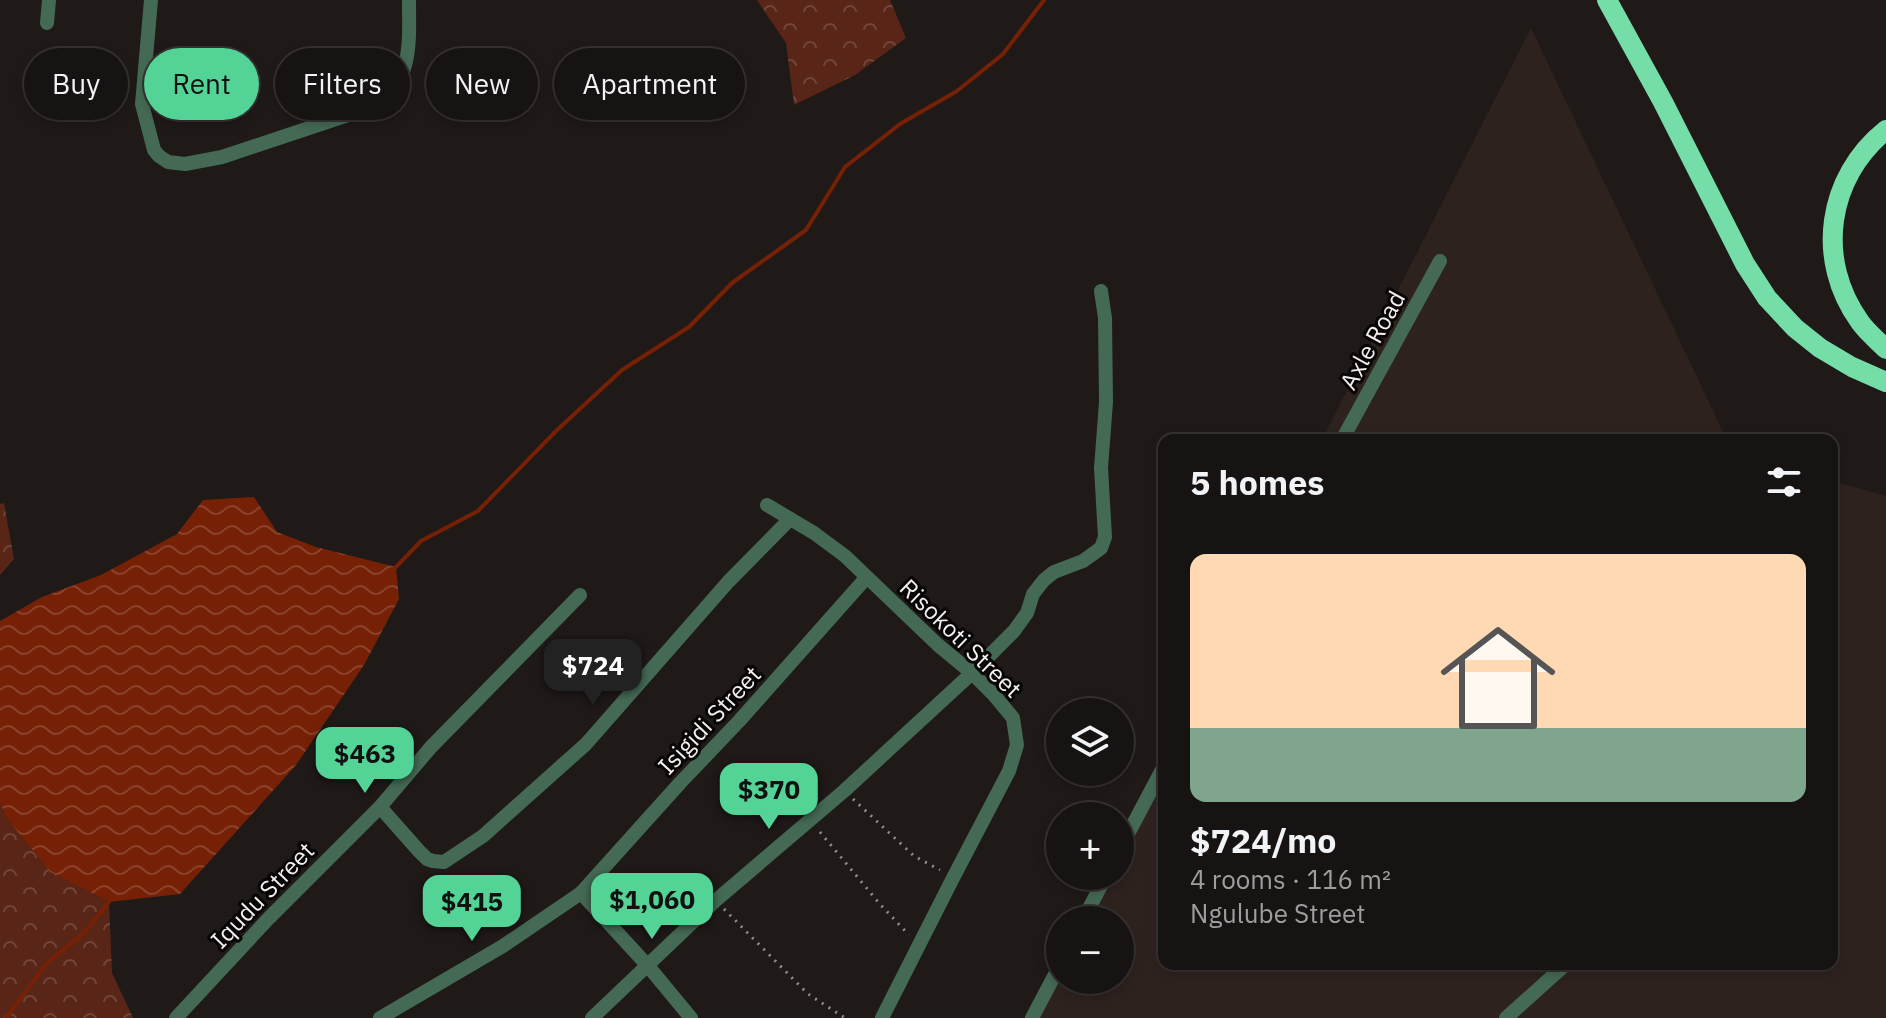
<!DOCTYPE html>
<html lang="en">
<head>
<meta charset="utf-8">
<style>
	body { margin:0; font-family:"IBM Plex Sans",sans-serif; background:#201c1b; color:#f1f3f6; height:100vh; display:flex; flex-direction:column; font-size:30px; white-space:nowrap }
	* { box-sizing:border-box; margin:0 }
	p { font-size:26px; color:#9e9e9f }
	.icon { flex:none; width:44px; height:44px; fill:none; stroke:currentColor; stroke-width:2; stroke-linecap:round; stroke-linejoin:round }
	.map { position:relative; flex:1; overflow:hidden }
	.details { position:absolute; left:1158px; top:434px; width:680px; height:536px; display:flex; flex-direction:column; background:#171312; border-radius:16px; box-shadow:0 4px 12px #0003,0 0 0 2px #363232 }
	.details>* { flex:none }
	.hud { position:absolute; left:24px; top:48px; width:760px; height:72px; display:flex; gap:16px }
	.buttons { position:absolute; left:1046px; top:698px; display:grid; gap:16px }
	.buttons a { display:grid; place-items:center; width:88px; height:88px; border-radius:50%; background:#171312; box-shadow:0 4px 12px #0003,0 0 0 2px #363232; font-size:40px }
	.price { position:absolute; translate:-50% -68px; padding:0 18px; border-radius:16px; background:#53d396; color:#111; font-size:26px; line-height:52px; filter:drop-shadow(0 2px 4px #0008) }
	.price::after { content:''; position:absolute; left:50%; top:48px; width:24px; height:18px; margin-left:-12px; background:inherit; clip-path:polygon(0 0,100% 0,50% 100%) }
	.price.current { background:#222; color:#fff }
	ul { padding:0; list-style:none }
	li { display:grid; align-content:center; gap:16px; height:424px; padding:0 32px }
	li+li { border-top:2px solid #363232 }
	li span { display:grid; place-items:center; height:248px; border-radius:16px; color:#555 }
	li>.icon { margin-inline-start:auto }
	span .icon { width:144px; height:144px; fill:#fffc; stroke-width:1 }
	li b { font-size:34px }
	h2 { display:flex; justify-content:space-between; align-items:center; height:96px; padding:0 32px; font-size:34px }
	.tag { padding:0 28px; border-radius:36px; background:#171312; box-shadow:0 4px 12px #0003,0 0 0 2px #363232; font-size:28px; line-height:72px }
	.tag.current { background:#53d396; color:#111 }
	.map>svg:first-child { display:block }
	.built { fill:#2e221f }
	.forest { fill:url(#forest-crowns) }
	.water { fill:url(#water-waves) }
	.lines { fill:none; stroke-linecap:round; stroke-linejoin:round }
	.stream { stroke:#762106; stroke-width:4 }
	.path { stroke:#928c8b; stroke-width:3; stroke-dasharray:2 6; stroke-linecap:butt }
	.minor { stroke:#446a55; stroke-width:14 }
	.highway { stroke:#75dda7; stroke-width:20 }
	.labels { text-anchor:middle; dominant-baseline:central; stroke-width:6; stroke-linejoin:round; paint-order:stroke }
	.street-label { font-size:24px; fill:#f5f0ef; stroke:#070505 }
</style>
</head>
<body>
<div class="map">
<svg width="1886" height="1018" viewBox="0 0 1886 1018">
	<defs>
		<pattern id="forest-crowns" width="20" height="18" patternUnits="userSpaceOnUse" patternTransform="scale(2)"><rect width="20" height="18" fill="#592517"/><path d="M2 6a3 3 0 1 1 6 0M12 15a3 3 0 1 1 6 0" fill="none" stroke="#714539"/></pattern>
		<pattern id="water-waves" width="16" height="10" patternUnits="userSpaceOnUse" patternTransform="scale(2)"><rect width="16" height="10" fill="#762106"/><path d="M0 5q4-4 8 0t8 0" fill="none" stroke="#8a422b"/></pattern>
	</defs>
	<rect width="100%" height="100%" fill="#1f1918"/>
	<g class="built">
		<path d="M 1531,28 L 1727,440 L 1322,440 Z"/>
		<path d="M 1832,481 L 1886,496 L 1886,1018 L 1029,1018 L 1060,957 L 1060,980 L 1120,980 L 1120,920 L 1079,920 L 1101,876 L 1120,876 L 1120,839 L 1164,752 L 1164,964 L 1832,964 Z"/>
	</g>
	<g class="forest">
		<path d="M 757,0 L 890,0 L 906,38 L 855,75 L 794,105 L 786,43 Z"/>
		<path d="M 4,503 L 14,559 L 0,575 L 0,504 Z"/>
		<path d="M 0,802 L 5,816 L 50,872 L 109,902 L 112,973 L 133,1018 L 0,1018 Z"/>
	</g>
	<path class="water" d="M 254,497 L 277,532 L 316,547 L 396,567 L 399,599 L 364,665 L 296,765 L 180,894 L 109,902 L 50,872 L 5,816 L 0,802 L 0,621 L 42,597 L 101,575 L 177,534 L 203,500 Z"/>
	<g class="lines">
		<g class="stream">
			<path d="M 396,567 L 421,541 L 478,511 L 557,430 L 622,370 L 689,327 L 732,283 L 806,230 L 845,167 L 900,124 L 957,91 L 1003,54 L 1044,0"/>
			<path d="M 6,1018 L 47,963 L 85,932 L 109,902"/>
		</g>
		<g class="path">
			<path d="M 853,799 L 914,856 L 940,870"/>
			<path d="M 820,832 L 879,903 L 909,935"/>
			<path d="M 724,909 L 808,994 L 845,1018"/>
		</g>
		<g class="minor">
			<path d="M 151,0 L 142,104 L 154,150 L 159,156 L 168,162 L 185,164 L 222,157 L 369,108 C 414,85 409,44 409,0"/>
			<path d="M 47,23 L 49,0"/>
			<path d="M 1342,440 L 1440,261"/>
			<path d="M 767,505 L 814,533 L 845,556 L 938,645 L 972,673 L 994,695 L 1013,718 L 1017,745 L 1009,771 L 953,878 L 882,1018"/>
			<path d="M 380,807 L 419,851 L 427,859 L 433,861 L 444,862 L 483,836 L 586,744 L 728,582 L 790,519"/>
			<path d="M 1120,849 L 1164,766"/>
			<path d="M 581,893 L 648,966 L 691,1018"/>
			<path d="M 1083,920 L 1106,876"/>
			<path d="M 176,1018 L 268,919 L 380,807 L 431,747 L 580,595"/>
			<path d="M 380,1018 L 503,946 L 581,893 L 680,783 L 740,720 L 866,578"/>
			<path d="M 592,1018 L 715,901 L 844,791 L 972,673 L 1014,631 L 1027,613 L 1033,594 L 1044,580 L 1054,572 L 1083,561 L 1101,548 L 1105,537 L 1101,468 L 1106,402 L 1105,318 L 1101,291"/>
			<path d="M 1032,1018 L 1060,965"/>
			<path d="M 1506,1018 L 1566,964"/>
		</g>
		<g class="highway">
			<path d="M 1607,0 L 1663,102 L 1745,264 L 1767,298 L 1795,328 L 1820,348 L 1852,367 L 1886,382"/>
			<path d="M 1886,130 C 1827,177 1815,260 1860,322 C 1867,332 1877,340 1886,349"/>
		</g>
	</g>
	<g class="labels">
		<g class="street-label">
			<text transform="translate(1372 340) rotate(-61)">Axle Road</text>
			<text transform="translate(961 638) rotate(44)">Risokoti Street</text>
			<text transform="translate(709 720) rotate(-47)">Isigidi Street</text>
			<text transform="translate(262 895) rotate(-46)">Iqudu Street</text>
		</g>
	</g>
</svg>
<div class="buttons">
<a><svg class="icon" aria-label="layers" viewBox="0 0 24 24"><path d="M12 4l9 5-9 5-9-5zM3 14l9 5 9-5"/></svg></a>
<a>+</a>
<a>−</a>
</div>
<b class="price current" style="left:593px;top:707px">$724</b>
<b class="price" style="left:365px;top:795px">$463</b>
<b class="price" style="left:769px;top:831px">$370</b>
<b class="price" style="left:652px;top:941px">$1,060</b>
<b class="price" style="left:472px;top:943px">$415</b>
<div class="hud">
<a class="tag">Buy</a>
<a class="tag current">Rent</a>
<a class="tag">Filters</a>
<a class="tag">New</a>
<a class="tag">Apartment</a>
</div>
<section class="details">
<h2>5 homes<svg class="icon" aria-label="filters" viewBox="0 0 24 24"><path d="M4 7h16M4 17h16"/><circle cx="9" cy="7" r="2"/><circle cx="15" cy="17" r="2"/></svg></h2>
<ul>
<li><span style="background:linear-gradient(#ffd9b3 70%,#7fa58c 0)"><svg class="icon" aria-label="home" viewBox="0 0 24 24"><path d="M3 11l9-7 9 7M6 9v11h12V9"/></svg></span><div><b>$724/mo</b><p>4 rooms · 116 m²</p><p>Ngulube Street</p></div></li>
</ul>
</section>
</div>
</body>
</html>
